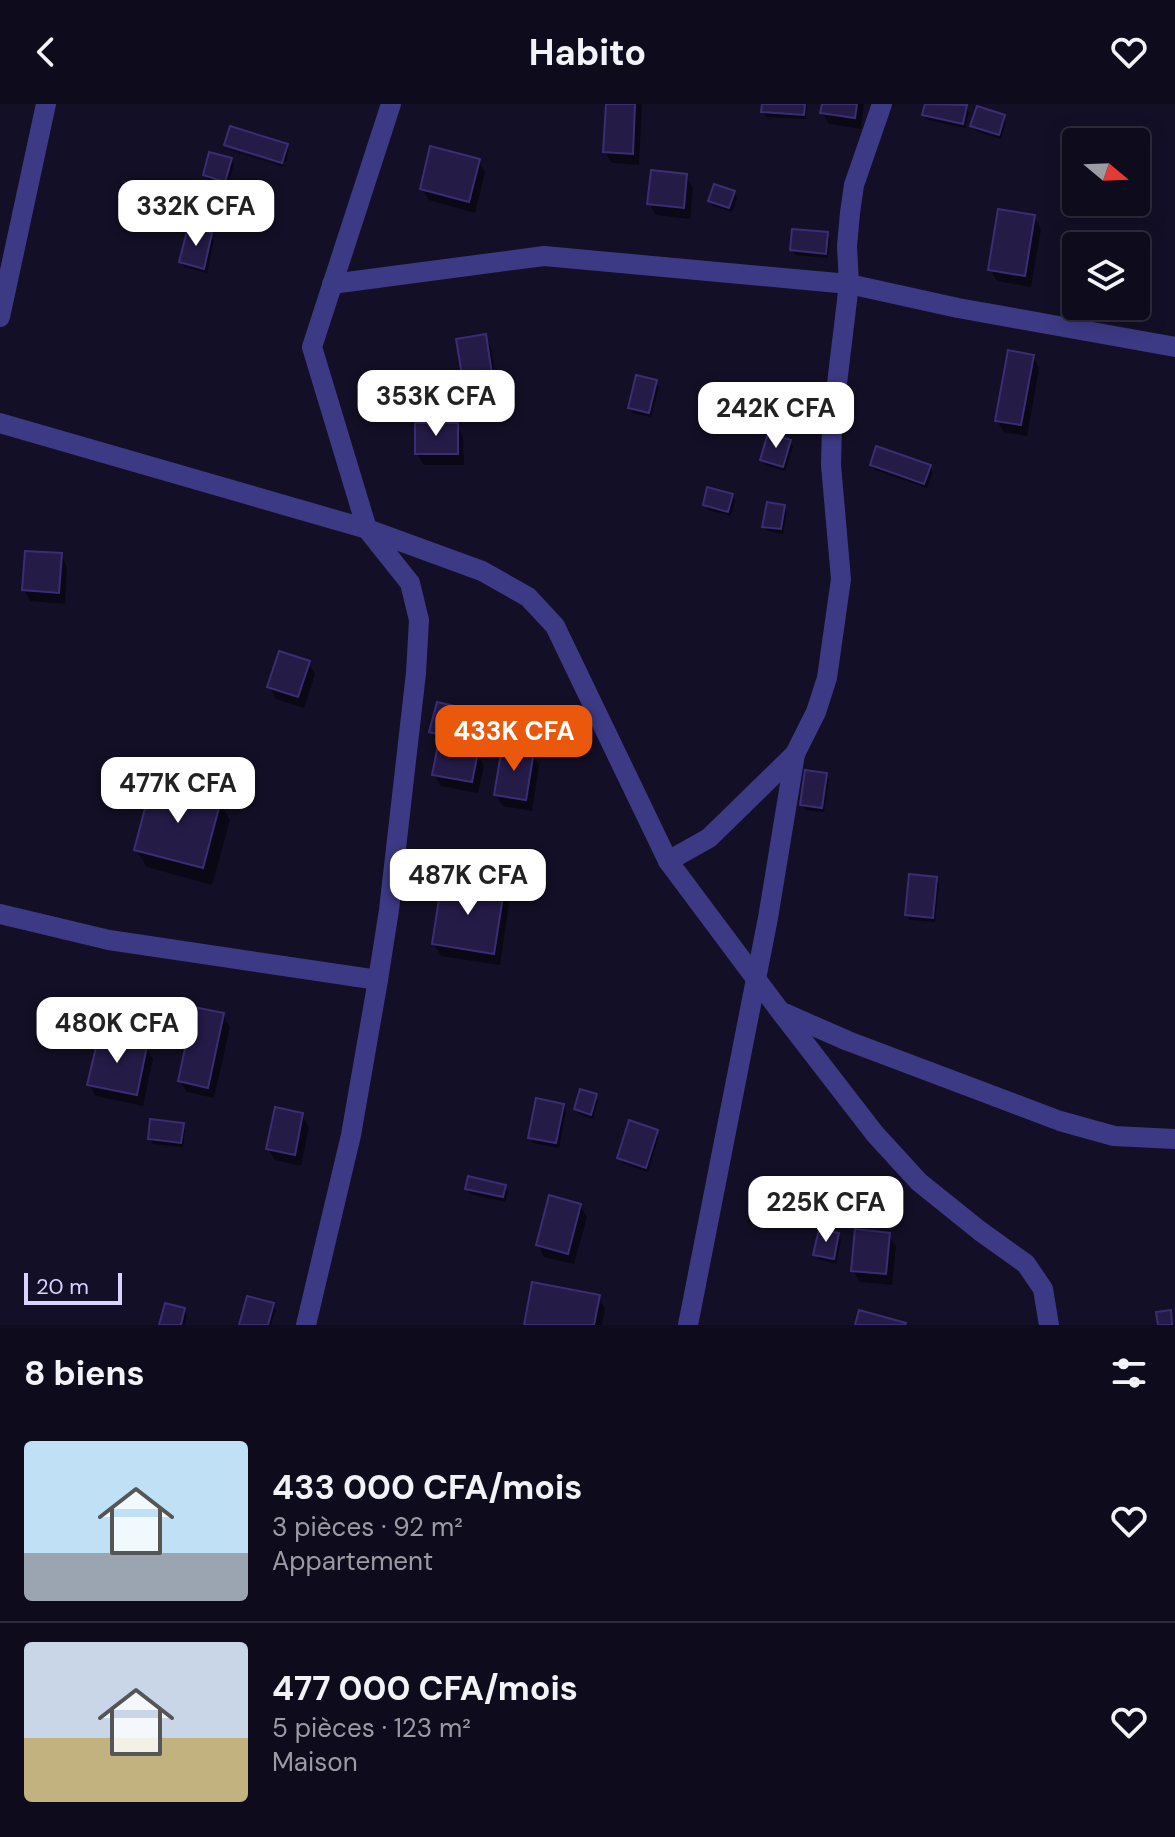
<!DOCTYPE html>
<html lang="fr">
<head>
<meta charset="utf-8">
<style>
	body { margin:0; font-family:"DM Sans",sans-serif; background:#1c1929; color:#f1f3f6; height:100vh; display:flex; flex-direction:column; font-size:30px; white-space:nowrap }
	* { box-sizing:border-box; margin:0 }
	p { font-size:26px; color:#9b9ba3 }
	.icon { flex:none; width:44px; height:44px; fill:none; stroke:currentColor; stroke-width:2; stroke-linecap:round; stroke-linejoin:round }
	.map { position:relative; height:1221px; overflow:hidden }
	.sheet { display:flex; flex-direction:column; background:#0e0b1c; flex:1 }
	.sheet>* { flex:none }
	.needle { width:52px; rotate:109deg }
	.controls { position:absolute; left:1062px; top:24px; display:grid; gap:16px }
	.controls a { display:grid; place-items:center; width:88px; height:88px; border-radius:8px; background:#0e0b1c; box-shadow:0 4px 20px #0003,0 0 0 2px #2e2b3b; font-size:40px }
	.scale { position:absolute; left:24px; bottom:20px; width:98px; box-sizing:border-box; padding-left:8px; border:4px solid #d9d4ff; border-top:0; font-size:22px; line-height:28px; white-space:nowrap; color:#d9d4ff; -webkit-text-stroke:6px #130f26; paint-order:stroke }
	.price { position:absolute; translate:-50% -68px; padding:0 18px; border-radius:16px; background:#fff; color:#222; font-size:26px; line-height:52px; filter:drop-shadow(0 2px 4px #0008) }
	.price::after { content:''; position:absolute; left:50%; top:48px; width:24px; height:18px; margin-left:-12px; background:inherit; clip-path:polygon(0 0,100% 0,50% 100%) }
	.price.active { background:#ea580c; color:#fff }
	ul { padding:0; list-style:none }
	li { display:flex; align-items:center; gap:24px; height:200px; padding:0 24px }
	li+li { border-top:2px solid #2e2b3b }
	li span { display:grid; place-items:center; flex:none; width:224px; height:160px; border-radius:8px; color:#555 }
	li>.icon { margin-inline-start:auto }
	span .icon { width:96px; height:96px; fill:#fffc; stroke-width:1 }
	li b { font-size:34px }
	h2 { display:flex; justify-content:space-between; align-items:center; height:96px; padding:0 24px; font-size:34px }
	header { display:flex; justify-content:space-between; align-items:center; height:104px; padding:0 24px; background:#0e0b1c; font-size:36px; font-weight:700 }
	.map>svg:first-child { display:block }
	.shadow { fill:#0007 }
	.building { fill:#241b47; stroke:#3b2d73; stroke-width:2 }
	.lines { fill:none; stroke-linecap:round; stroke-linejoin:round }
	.minor { stroke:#3d3a85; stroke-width:20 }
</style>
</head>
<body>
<header><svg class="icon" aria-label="back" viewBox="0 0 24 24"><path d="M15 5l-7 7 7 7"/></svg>Habito<svg class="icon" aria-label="heart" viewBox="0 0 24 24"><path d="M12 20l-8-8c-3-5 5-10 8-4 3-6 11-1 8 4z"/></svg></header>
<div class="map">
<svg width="1175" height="1221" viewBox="0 0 1175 1221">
	<rect width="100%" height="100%" fill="#130f26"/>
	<g class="shadow">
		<path d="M 608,0 L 642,0 L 639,61 L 612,59 L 605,48 Z"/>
		<path d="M 764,0 L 807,0 L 806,15 L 766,13 L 763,7 Z"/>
		<path d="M 824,0 L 864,0 L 861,25 L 829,20 L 822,8 Z"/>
		<path d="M 927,0 L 954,0 L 966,3 L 969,8 L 965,24 L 928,16 L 925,11 Z"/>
		<path d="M 1003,13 L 1006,18 L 1001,35 L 976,27 L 973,22 Z"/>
		<path d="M 231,25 L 286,41 L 289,46 L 286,58 L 228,40 L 228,43 L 226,41 Z"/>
		<path d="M 229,45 L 285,62 L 284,63 L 230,46 Z"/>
		<path d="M 231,56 L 234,61 L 227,82 L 208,76 L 205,71 Z"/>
		<path d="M 478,57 L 485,68 L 475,109 L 429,96 L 422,85 Z"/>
		<path d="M 686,72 L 693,84 L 690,115 L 656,111 L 649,99 Z"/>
		<path d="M 734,89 L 737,94 L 732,108 L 713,102 L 710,97 Z"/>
		<path d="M 1034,113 L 1041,125 L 1031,183 L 997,177 L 990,166 Z"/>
		<path d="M 827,130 L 830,135 L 828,154 L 795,151 L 792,145 Z"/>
		<path d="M 211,131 L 214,136 L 207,169 L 184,163 L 181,158 Z"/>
		<path d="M 485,232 L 491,244 L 501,302 L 474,306 L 468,294 Z"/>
		<path d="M 1033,253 L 1039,264 L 1027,332 L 1004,328 L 997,317 Z"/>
		<path d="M 656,278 L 659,283 L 651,313 L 633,309 L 630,304 Z"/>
		<path d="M 766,304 L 769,309 L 763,324 L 742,316 L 739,311 Z"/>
		<path d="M 457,321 L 463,333 L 464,361 L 424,361 L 417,350 Z"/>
		<path d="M 790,338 L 793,343 L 785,367 L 765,361 L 762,356 Z"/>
		<path d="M 872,361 L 929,363 L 933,368 L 927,384 L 875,366 Z"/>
		<path d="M 732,391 L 735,396 L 731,412 L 708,406 L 705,400 Z"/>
		<path d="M 784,403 L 787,408 L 783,430 L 767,427 L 764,422 Z"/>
		<path d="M 61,451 L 67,463 L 65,500 L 30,497 L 24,485 Z"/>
		<path d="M 308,559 L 315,570 L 304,604 L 276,595 L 270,583 Z"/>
		<path d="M 467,607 L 470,612 L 463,640 L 434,633 L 431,628 Z"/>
		<path d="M 532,649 L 539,661 L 532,707 L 503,702 L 496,691 Z"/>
		<path d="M 477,650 L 484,662 L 478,689 L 441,682 L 434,670 Z"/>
		<path d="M 826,671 L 829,676 L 824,708 L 805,706 L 802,700 Z"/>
		<path d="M 220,698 L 230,716 L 212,781 L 147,763 L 136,746 Z"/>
		<path d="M 936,775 L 939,780 L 935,818 L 910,816 L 907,811 Z"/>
		<path d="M 503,788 L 509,799 L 500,861 L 441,852 L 434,840 Z"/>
		<path d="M 223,911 L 230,923 L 214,994 L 187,988 L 180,977 Z"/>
		<path d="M 146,944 L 153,955 L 143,1002 L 96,992 L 89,980 Z"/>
		<path d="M 595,992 L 598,997 L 593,1015 L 579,1010 L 576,1005 Z"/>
		<path d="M 563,1001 L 566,1007 L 559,1044 L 533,1039 L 530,1034 Z"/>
		<path d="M 302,1011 L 309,1023 L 301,1062 L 275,1056 L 268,1045 Z"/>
		<path d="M 182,1021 L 185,1026 L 183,1043 L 153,1040 L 150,1035 Z"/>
		<path d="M 656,1027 L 659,1032 L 648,1068 L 622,1059 L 619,1054 Z"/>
		<path d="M 504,1082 L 508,1088 L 505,1098 L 470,1090 L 467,1085 Z"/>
		<path d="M 580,1102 L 587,1113 L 574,1160 L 544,1153 L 538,1141 Z"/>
		<path d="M 838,1130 L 841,1136 L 836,1160 L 818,1155 L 815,1150 Z"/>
		<path d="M 889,1131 L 896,1143 L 892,1181 L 860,1178 L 853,1166 Z"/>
		<path d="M 598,1193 L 605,1205 L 602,1221 L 526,1221 Z"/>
		<path d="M 273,1201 L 276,1206 L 271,1221 L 241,1221 Z"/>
		<path d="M 184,1206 L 187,1211 L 185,1221 L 161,1221 Z"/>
	</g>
	<g class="building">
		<path d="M 606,0 L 635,0 L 633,50 L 603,48 Z"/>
		<path d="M 762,0 L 805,0 L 804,11 L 761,8 Z"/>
		<path d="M 822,0 L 857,0 L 855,14 L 820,9 Z"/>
		<path d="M 925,0 L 967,1 L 963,20 L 922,11 Z"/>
		<path d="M 977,2 L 1005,11 L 999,31 L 970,22 Z"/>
		<path d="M 230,22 L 288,40 L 282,59 L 224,41 Z"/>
		<path d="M 430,42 L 480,55 L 469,98 L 420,85 Z"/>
		<path d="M 209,48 L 232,54 L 225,78 L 203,71 Z"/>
		<path d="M 651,66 L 687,70 L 684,104 L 647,100 Z"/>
		<path d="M 714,80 L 735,87 L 729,104 L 708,97 Z"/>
		<path d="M 998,105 L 1035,111 L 1025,172 L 988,166 Z"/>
		<path d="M 188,123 L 212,129 L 204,165 L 179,158 Z"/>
		<path d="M 792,125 L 828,128 L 826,150 L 790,146 Z"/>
		<path d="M 486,230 L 495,290 L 466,295 L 456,235 Z"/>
		<path d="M 1008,246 L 1034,251 L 1021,321 L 995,317 Z"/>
		<path d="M 636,271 L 657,276 L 649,309 L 628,304 Z"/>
		<path d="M 744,293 L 768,302 L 761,320 L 737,311 Z"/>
		<rect x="415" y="319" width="43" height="31"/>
		<path d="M 768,329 L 791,336 L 783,363 L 760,356 Z"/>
		<path d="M 876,342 L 931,361 L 924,380 L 870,361 Z"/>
		<path d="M 707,383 L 733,390 L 728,408 L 703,401 Z"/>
		<path d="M 767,398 L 785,401 L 781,425 L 762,423 Z"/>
		<path d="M 25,447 L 62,449 L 59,489 L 22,486 Z"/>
		<path d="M 279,547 L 310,557 L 298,593 L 267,583 Z"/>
		<path d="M 437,598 L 468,605 L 460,636 L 429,628 Z"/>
		<path d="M 438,641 L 478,648 L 472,678 L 432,671 Z"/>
		<path d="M 502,643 L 534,647 L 526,696 L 494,691 Z"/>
		<path d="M 805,666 L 827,669 L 822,704 L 800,701 Z"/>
		<path d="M 152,678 L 221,696 L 203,764 L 134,746 Z"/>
		<path d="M 909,770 L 937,773 L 933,814 L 905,811 Z"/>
		<path d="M 442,776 L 504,786 L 494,850 L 432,840 Z"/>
		<path d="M 194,903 L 224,909 L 208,984 L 178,977 Z"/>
		<path d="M 99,931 L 147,942 L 137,991 L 87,981 Z"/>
		<path d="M 580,985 L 597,990 L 591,1011 L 574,1005 Z"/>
		<path d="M 536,994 L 564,1000 L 556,1039 L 528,1034 Z"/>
		<path d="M 275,1003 L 303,1009 L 295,1051 L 266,1045 Z"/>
		<path d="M 150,1015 L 184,1019 L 181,1039 L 148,1035 Z"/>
		<path d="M 629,1016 L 658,1026 L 646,1064 L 617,1054 Z"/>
		<path d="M 468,1072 L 506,1081 L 503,1093 L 465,1085 Z"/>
		<path d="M 549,1091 L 581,1100 L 568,1150 L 536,1141 Z"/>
		<path d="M 819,1125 L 839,1129 L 834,1155 L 813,1151 Z"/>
		<path d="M 855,1125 L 890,1129 L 886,1170 L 851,1167 Z"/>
		<path d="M 532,1178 L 600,1191 L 594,1221 L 524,1221 Z"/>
		<path d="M 247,1192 L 274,1199 L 268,1221 L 239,1221 Z"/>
		<path d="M 165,1199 L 185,1204 L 181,1221 L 159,1221 Z"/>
		<path d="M 859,1206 L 906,1219 L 905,1221 L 855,1221 Z"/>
		<path d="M 1171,1206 L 1172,1221 L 1158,1221 L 1156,1208 Z"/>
	</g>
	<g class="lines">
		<g class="minor">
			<path d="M 332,180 L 544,152 L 849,180 L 958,204 L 1175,243"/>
			<path d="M 0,213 L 46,0"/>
			<path d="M 0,319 L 367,425 L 482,467 L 528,493 L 555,522 L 668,757 L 780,907 L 875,1030 L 919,1078 L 980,1127 L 1026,1160 L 1043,1185 L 1049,1221"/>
			<path d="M 668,757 L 709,734 L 795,650"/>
			<path d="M 0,810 L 109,836 L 378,876"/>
			<path d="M 784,909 L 848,937 L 1060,1017 L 1114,1032 L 1175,1035"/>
			<path d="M 306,1221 L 351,1031 L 378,876 L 389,806 L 416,569 L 419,516 L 410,479 L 367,425 L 312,243 L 391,0"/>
			<path d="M 688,1221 L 768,814 L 795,650 L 816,608 L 827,574 L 841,475 L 831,361 L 832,321 L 849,180 L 847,142 L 850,109 L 854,81 L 882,0"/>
		</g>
	</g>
</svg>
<div class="controls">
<a><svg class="needle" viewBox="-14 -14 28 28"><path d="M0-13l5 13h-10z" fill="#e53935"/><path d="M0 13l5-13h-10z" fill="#9b9ba3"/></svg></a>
<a><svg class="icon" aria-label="layers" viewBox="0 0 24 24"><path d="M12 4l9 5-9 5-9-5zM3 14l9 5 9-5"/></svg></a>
</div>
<div class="scale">20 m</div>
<b class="price" style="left:196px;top:144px">332K CFA</b>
<b class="price" style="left:436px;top:334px">353K CFA</b>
<b class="price" style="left:776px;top:346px">242K CFA</b>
<b class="price active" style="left:514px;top:669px">433K CFA</b>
<b class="price" style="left:178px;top:721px">477K CFA</b>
<b class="price" style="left:468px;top:813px">487K CFA</b>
<b class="price" style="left:117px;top:961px">480K CFA</b>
<b class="price" style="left:826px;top:1140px">225K CFA</b>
</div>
<section class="sheet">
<h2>8 biens<svg class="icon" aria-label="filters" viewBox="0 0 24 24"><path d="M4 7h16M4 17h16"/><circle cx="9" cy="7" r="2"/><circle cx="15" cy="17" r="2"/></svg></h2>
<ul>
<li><span style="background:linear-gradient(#bfe0f5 70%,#9aa5b1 0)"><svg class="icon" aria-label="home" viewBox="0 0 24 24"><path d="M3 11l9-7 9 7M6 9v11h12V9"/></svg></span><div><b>433 000 CFA/mois</b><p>3 pièces · 92 m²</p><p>Appartement</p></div><svg class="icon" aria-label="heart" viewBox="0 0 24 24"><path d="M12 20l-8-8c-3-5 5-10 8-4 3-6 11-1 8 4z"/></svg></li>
<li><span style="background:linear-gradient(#c9d6e8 60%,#c2b280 0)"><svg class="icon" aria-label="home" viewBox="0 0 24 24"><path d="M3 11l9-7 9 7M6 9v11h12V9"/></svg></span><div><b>477 000 CFA/mois</b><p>5 pièces · 123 m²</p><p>Maison</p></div><svg class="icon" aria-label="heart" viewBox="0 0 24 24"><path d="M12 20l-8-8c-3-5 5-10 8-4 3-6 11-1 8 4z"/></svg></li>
</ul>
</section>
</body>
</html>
